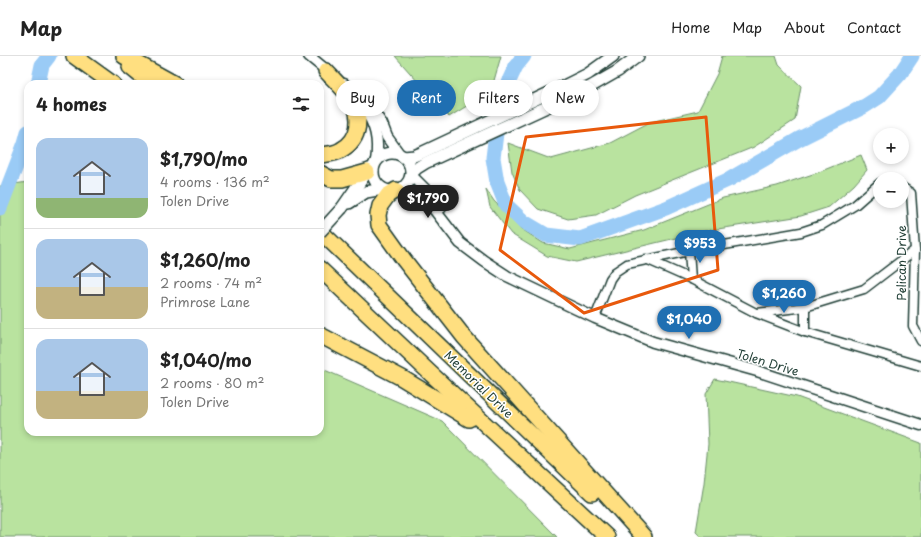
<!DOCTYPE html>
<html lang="en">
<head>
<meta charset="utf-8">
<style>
	body { margin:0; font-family:"Playpen Sans",sans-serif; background:#f2f2f2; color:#222; height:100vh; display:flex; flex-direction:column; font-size:15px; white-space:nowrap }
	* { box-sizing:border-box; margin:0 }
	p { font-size:13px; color:#767676 }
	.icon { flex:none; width:22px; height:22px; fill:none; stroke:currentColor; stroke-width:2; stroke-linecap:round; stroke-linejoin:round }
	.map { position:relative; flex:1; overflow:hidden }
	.sheet { position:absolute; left:24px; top:24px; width:300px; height:356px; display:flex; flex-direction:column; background:#fff; border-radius:12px; box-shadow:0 2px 6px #0003 }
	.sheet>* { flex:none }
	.top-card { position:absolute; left:336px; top:24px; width:380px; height:36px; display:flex; gap:8px }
	.tools { position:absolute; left:873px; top:72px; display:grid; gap:8px }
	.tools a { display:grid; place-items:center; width:36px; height:36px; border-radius:50%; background:#fff; box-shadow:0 2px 6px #0003; font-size:20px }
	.price { position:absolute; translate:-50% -34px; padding:0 9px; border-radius:14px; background:#1f6fb2; color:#fff; font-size:13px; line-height:26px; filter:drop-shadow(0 1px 2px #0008) }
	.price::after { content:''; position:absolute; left:50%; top:24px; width:12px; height:9px; margin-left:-6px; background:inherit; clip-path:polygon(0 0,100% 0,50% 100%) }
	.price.active { background:#222; color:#fff }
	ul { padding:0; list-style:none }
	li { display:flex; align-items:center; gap:12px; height:100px; padding:0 12px }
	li+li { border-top:1px solid #e0e0e0 }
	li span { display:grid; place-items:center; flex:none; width:112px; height:80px; border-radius:12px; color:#555 }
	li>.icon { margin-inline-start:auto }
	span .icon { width:48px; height:48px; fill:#fffc; stroke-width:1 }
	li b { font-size:17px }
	h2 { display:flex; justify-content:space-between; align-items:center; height:48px; padding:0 12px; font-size:17px }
	.chip { padding:0 14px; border-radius:18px; background:#fff; box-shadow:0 2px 6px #0003; font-size:14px; line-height:36px }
	.chip.active { background:#1f6fb2; color:#fff }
	header { display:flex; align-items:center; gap:24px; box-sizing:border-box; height:56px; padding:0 20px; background:#fff; border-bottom:1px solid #e0e0e0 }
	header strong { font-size:19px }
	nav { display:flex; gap:22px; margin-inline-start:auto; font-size:14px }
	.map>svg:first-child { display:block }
	.green { fill:#b9e39f; stroke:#6c906a }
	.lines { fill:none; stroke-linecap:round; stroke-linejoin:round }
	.river { stroke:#9acbf6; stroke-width:15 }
	.minor-casing { stroke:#1f3d34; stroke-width:11 }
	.tertiary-casing { stroke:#1f3d34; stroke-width:13 }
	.secondary-casing { stroke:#1f3d34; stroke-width:14 }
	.motorway-casing { stroke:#1f3d34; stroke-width:18 }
	.minor { stroke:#fff; stroke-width:8 }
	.tertiary { stroke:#fff; stroke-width:10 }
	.secondary { stroke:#fff; stroke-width:11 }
	.motorway { stroke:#ffdf80; stroke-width:15 }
	.secondary-bridge-casing { stroke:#1f3d34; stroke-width:14; stroke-linecap:butt }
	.secondary-bridge { stroke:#fff; stroke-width:11 }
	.marked { fill:none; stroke:#e8590c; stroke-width:3; stroke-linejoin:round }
	.labels { text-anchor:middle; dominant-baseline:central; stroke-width:3; stroke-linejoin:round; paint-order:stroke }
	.street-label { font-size:12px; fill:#1f3d34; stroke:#fff }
</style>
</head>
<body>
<header>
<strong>Map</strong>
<nav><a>Home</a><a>Map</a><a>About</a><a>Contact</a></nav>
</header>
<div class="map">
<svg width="921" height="481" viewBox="0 0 921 481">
	<rect width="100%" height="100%" fill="#fff"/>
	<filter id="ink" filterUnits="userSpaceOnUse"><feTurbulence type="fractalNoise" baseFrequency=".025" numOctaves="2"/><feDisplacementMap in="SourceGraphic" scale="8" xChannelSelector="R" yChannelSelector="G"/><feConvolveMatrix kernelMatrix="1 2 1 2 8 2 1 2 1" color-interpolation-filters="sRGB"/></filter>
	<g filter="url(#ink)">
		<g class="green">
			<path d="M 395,0 L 501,0 L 491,35 L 449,61 Z"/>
			<path d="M 722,0 L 776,0 L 779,9 L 801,30 L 795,64 L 754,91 L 635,139 L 596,159 L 568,163 L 538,153 L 520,134 L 512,116 L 508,87 L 551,103 L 610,87 L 650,66 L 698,55 L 717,18 Z"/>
			<path d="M 861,99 L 867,114 L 854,129 L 829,151 L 801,160 L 705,175 L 576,206 L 547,200 L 511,178 L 490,151 L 486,133 L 494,145 L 520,172 L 543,187 L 570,193 L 644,174 L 723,142 L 777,130 L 819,116 Z"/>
			<path d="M 28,126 L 28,376 L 320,376 L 320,312 L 442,365 L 557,481 L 0,481 L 0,130 Z"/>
			<path d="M 715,323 L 797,341 L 921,387 L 921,481 L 701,481 L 696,476 L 704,427 L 708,388 L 706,338 Z"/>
		</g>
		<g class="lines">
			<g class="river">
				<path d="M 524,0 L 516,10 L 500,44 L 493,102 L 497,126 L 506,149 L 524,166 L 546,179 L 580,183 L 666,152 L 730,123 L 799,83 L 865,50 L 879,41 L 900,18 L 912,0"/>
				<path d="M 38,28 L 42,9 L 49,0"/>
				<path d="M 0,152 L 25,87 L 28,76"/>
			</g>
			<defs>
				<g id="minor">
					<path d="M 902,131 L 911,137 L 915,194 L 913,270 L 921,285"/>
					<path d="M 689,195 L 691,223"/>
					<path d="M 646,203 L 691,223 L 756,257 L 805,276 L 921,310"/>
					<path d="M 757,257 L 805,251 L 864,233 L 915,194"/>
					<path d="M 595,262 L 610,223 L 615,216 L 627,208 L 689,195 L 801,176 L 822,169 L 855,149 L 880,127"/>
					<path d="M 805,276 L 805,251"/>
				</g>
				<g id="tertiary">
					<path d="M 309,0 L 331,18"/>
					<path d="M 344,28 L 356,36 L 371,52 L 382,68 L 387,81 L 400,99"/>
					<path d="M 364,53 C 376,68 379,86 376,105"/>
					<path d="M 411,119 L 430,138 L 441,152"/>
					<path d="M 399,133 L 415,139 L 430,148 L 460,187 L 484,205 L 507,220 L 595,262 L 653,286 L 757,315 L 921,369"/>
				</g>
				<g id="secondary">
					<circle cx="392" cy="116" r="19"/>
					<path d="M 404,101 L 414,100 L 421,97 L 566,29 L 588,18 L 613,0"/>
					<path d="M 412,117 L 417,112 L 425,107 L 590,31 L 618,15 L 638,0"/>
					<path d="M 349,147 L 366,136 L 383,133"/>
					<path d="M 342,152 L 369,113"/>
				</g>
				<g id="motorway">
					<path d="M 74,0 L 113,28"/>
					<path d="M 124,0 L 175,28"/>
					<path d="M 130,11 L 151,28"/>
					<path d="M 320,99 C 327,98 335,98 341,94 C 361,83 362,60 351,43 C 344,33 334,24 326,15"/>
					<path d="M 320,117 L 331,123 L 342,123 L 367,116"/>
					<path d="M 396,134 L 388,139 L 380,150 L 378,159 L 379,169 L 404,204 L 464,281 L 644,481"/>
					<path d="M 320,175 L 592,437"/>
					<path d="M 320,213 L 429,316 L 607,481"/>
					<path d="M 320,279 L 402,322 L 469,363"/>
				</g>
			</defs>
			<use href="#minor" class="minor-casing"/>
			<use href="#tertiary" class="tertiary-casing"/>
			<use href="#secondary" class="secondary-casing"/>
			<use href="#motorway" class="motorway-casing"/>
			<use href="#minor" class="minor"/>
			<use href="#tertiary" class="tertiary"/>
			<use href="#secondary" class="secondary"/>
			<use href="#motorway" class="motorway"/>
			<defs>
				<path id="secondary-bridge" d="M 320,176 L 342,152"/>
			</defs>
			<use href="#secondary-bridge" class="secondary-bridge-casing"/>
			<use href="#secondary-bridge" class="secondary-bridge"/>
		</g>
	</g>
	<path class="marked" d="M 706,61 L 718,214 L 584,257 L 500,194 L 526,81 Z"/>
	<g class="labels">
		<g class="street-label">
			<text transform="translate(901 207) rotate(-90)">Pelican Drive</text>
			<text transform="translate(768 306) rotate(17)">Tolen Drive</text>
			<text transform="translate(479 328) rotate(44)">Memorial Drive</text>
		</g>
	</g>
</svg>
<div class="tools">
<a>+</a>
<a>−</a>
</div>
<b class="price active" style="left:428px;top:163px">$1,790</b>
<b class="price" style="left:700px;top:208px">$953</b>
<b class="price" style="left:784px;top:258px">$1,260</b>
<b class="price" style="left:689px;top:284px">$1,040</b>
<div class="top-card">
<a class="chip">Buy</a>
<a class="chip active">Rent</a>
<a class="chip">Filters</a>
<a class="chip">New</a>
</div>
<section class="sheet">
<h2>4 homes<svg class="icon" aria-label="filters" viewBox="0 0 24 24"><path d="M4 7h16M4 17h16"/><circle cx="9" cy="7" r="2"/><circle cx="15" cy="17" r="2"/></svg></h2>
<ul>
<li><span style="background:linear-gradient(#a9c7e8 75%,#8fb573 0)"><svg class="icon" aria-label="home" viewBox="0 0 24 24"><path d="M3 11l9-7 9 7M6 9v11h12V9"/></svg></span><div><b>$1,790/mo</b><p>4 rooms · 136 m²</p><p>Tolen Drive</p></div></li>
<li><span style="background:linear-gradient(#a9c7e8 60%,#c2b280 0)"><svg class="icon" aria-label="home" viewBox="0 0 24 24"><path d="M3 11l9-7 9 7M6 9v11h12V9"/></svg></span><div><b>$1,260/mo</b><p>2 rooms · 74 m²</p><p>Primrose Lane</p></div></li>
<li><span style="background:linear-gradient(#a9c7e8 65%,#c2b280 0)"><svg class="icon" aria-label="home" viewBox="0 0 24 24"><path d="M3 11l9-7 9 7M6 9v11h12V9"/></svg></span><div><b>$1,040/mo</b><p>2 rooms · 80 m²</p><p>Tolen Drive</p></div></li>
</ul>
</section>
</div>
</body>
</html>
